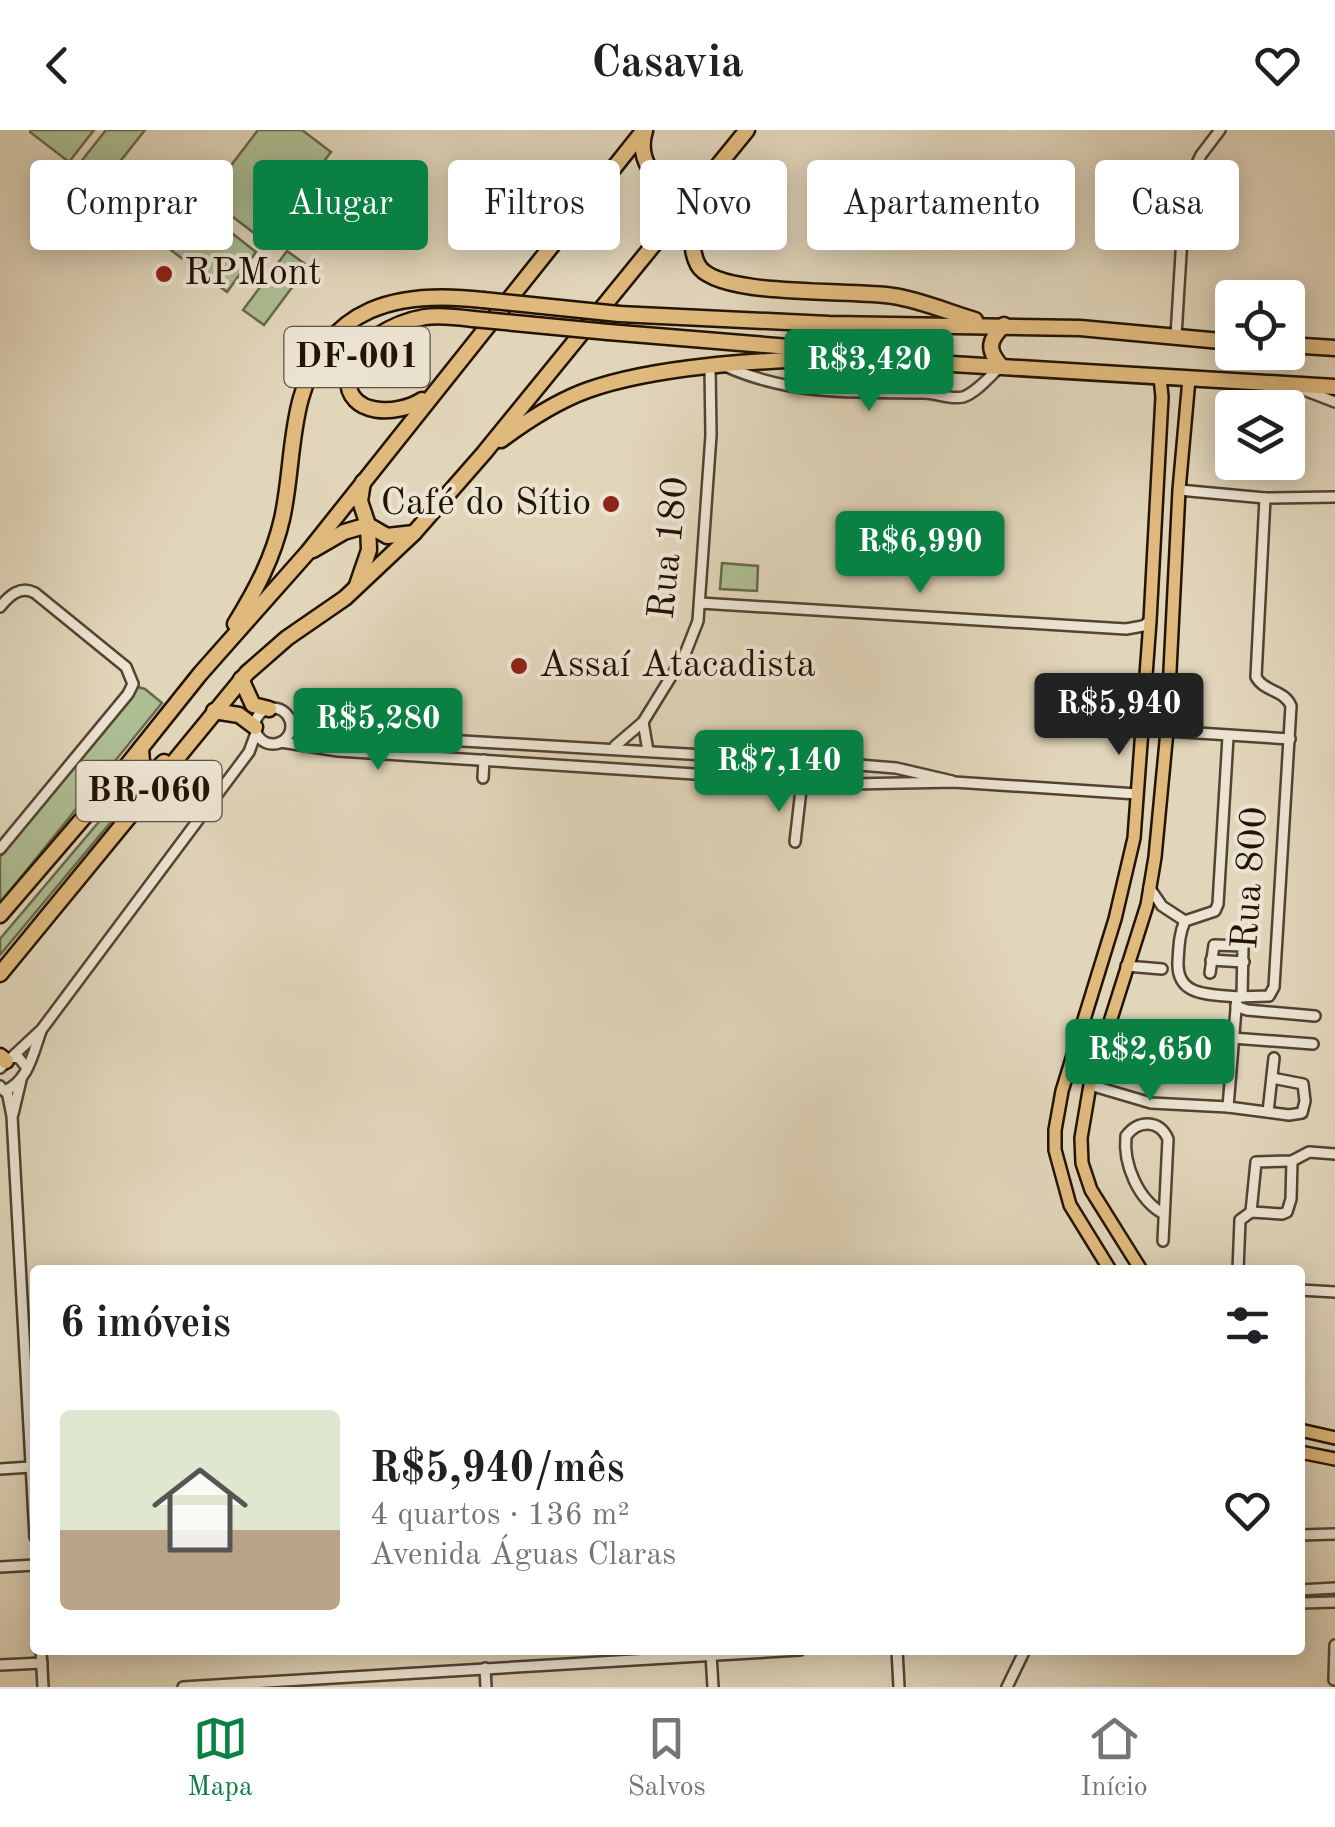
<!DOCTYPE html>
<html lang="pt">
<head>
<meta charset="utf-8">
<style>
	body { margin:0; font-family:"Old Standard TT",serif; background:#f6f6f6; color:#202124; height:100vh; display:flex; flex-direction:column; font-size:38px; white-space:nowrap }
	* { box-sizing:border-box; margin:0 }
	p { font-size:32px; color:#757577 }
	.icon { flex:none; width:55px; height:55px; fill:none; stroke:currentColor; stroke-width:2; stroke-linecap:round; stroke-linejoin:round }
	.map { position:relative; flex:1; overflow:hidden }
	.details { position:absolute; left:30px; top:1135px; width:1275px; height:390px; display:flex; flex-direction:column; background:#fff; border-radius:10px; box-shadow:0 5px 25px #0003 }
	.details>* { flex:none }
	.guide { position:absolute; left:30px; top:30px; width:1275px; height:90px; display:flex; gap:20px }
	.buttons { position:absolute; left:1215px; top:150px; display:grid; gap:20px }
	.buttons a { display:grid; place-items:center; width:90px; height:90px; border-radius:10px; background:#fff; box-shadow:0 5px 25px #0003; font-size:50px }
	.price { position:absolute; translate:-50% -85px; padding:0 22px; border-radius:10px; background:#0b8043; color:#fff; font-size:32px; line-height:65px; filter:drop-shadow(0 2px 5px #0008) }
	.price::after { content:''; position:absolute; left:50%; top:60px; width:30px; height:22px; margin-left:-15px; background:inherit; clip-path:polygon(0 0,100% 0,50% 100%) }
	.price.selected { background:#222; color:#fff }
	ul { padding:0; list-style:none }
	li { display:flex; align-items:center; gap:30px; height:250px; padding:0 30px }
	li+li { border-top:2px solid #e0e0e0 }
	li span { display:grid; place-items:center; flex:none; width:280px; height:200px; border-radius:10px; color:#555 }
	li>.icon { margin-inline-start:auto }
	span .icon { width:120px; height:120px; fill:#fffc; stroke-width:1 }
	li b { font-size:42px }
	h2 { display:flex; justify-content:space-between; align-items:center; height:120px; padding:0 30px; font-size:42px }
	.pill { padding:0 35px; border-radius:10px; background:#fff; box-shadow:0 5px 25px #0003; font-size:35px; line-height:90px }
	.pill.selected { background:#0b8043; color:#fff }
	header { display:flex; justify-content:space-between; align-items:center; height:130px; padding:0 30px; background:#fff; font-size:45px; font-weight:800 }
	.dock { display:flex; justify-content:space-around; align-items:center; height:140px; border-top:2px solid #e0e0e0; background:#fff; font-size:28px; color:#757577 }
	.dock a { display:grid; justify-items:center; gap:5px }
	.dock .selected { color:#0b8043 }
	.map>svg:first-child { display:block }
	.green { fill:#aebe93; stroke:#68684b; stroke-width:2.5 }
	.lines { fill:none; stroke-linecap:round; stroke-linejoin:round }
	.minor-casing { stroke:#524431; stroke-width:14 }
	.major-casing { stroke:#231303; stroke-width:16 }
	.highway-casing { stroke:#231303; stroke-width:19 }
	.minor { stroke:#ece4d2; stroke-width:9 }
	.major { stroke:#e0ba7d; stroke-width:11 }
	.highway { stroke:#e0ba7d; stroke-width:14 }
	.highway-bridge-casing { stroke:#231303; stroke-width:19; stroke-linecap:butt }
	.highway-bridge { stroke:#e0ba7d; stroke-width:14 }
	.poi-dot { fill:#8f2418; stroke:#ece4d2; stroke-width:4 }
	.labels { text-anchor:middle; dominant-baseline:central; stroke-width:8; stroke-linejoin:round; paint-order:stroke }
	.shield { fill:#ece4d2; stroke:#5f5241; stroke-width:2.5 }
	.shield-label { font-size:35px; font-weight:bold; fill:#231303 }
	.poi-label { font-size:38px; fill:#231303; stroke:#ece4d2; text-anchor:start }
	.street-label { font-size:38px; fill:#231303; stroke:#ece4d2 }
</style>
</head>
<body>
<header><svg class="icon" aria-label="back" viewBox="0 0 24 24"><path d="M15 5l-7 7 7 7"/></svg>Casavia<svg class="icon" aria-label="heart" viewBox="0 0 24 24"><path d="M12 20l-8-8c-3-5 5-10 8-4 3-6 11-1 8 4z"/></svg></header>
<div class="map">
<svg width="1335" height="1557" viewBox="0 0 1335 1557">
	<rect width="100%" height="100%" fill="#e1d5ba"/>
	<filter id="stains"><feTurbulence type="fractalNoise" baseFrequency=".002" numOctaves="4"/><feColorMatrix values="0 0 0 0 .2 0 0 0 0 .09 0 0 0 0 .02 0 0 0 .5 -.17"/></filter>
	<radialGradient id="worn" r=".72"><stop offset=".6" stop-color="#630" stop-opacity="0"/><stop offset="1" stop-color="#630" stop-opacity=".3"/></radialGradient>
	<g class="green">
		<path d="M 31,0 L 94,0 L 69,32 L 30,2 Z"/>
		<path d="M 106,0 L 145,0 L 92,67 L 68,48 Z"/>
		<path d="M 258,0 L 302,0 L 331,22 L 263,110 L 207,67 Z"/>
		<path d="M 199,77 L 256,122 L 227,162 L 168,118 Z"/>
		<path d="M 287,121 L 308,136 L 264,195 L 243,180 Z"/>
		<path d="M 722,433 L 758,436 L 757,461 L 720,459 Z"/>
		<path d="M 138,557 L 145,559 L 162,573 L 0,773 L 0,727 Z"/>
		<path d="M 130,655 L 135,659 L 125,675 L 0,825 L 0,809 Z"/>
	</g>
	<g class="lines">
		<defs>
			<g id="minor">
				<path d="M 1176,206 L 1185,58 L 1201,25 L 1220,0"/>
				<path d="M 887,232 L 930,263"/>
				<path d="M 725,236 C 792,266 853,262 924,263 C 937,263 950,270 963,267 C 976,263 989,247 999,238"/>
				<path d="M 1304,260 L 1335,272"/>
				<path d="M 1179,360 L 1265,368 L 1335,367"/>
				<path d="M 700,473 L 1126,499 L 1143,496 L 1150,491"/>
				<path d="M 0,477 C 9,466 20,455 35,463 L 126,537 L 133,554 L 128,564 L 0,719"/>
				<circle cx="273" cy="596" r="18"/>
				<path d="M 289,588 L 320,602 L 343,604 L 809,631 L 896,638 L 952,651"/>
				<path d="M 643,592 L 648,621"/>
				<path d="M 1167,601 L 1290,609"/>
				<path d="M 1228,607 L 1218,774 L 1215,781 L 1185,791 C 1179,804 1179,817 1178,831 C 1176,867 1209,864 1237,867"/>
				<path d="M 281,612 L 338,621 L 851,654 L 954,652 L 1137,664"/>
				<path d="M 615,616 L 643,592 L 685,524 L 698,491 L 711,305 L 710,237"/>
				<path d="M 483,648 L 484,630"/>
				<path d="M 795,712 L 802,651"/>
				<path d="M 1149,757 L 1162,776 L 1185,791"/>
				<path d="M 1211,830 L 1244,832"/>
				<path d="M 1126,836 L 1162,839"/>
				<path d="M 1210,843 L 1214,815 L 1243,816 L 1242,867"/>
				<path d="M 1236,876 L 1247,880 L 1315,886"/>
				<path d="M 1232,908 L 1313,914"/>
				<path d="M 12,927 L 42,899 L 249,622 L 256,603"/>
				<path d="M 0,938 L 12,927 L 19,928 L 27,938"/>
				<path d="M 1090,955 L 1151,973 L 1228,977 L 1237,867 L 1269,866 L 1274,857 L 1291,576 C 1285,560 1264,562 1256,547 L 1265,368"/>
				<path d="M 0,956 L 4,961 C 28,952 33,923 41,901"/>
				<path d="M 7,961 L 12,986 L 35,1407"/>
				<path d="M 1228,977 L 1289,985 L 1302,983 L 1305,971 L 1303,954 L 1272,948"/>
				<path d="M 1268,982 L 1274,928"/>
				<path d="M 13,984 L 21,950"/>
				<path d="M 1251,1082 L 1282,1084 L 1287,1082 L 1291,1069 L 1292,1031"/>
				<path d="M 1163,1111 L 1168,1009 C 1159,989 1138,990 1126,1006 C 1123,1034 1138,1070 1164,1084"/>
				<path d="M 1238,1140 L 1240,1090 L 1251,1082 L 1256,1032 L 1292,1031 L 1309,1022 L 1335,1024"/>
				<path d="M 1300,1160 L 1335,1162"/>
				<path d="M 0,1339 L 31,1337"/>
				<path d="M 1300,1405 L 1335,1404"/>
				<path d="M 0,1437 L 35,1435"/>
				<path d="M 1300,1460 L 1335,1458"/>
				<path d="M 1300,1473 L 1335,1472"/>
				<path d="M 41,1520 L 43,1557"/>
				<path d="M 897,1520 L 899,1557"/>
				<path d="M 711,1524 L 713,1557"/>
				<path d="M 0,1535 L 42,1533"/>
				<path d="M 485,1538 L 486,1557"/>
				<path d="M 1334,1550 L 1335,1515"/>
				<path d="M 183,1557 L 800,1520"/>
				<path d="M 1007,1557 L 1025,1520"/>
			</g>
			<g id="major">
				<path d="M 1110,1140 L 1070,1075 L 1055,1020 L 1055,1000 L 1062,961 L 1115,789 L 1134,708 L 1150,491 L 1162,267 L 1160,247"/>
				<path d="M 1141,1140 L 1091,1060 L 1082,1033 L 1081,1008 L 1090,955 L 1147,775 L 1155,727 L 1167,601 L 1179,360 L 1189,249"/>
				<path d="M 1300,1300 L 1335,1308"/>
				<path d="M 1300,1322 L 1335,1329"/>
			</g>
			<g id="highway">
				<path d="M 645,1 C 633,39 670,68 705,50"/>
				<path d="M 709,52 C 700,77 684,109 698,135 C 716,168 853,159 893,166 C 920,170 948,182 975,190"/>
				<path d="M 619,184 L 829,194 L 1080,198 L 1232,212"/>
				<path d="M 608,202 L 814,219 L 885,230 L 1335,257"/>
				<path d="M 1288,215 L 1335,218"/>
				<path d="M 1001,236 C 986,219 989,210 1004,195"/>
				<path d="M 422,270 C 399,285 346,288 348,247 C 350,214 396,192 425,187 C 441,185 457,187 473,189"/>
				<path d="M 501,310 C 528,290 557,271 588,260 C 656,236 756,231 828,228"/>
				<path d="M 363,352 L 360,371 L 368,395 L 387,406 L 414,403"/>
				<path d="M 313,420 L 344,402 L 368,395 L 369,420 L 357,455"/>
				<path d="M 235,494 C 256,460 273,428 282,389 C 291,349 290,307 301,268 C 327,175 399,160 483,170"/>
				<path d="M 241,549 L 253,575 L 269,579"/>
				<path d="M 214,581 L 239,585 L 255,597"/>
				<path d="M 141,618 L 142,633 L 149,640 L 155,641 L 164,632"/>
				<path d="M 0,785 L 109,658 L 200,544 L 308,422 L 644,0"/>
				<path d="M 0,844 L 247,543 L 287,508 L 345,468 L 414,403 L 484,323 L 747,0"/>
				<path d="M 0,926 L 6,931"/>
			</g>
		</defs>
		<use href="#minor" class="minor-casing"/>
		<use href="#major" class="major-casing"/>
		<use href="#highway" class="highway-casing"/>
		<use href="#minor" class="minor"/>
		<use href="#major" class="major"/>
		<use href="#highway" class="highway"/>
		<defs>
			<g id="highway-bridge">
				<path d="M 483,170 L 619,184"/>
				<path d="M 473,189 L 608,202"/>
			</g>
		</defs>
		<use href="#highway-bridge" class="highway-bridge-casing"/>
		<use href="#highway-bridge" class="highway-bridge"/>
	</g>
	<g class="poi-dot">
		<circle cx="164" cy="144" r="10"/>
		<circle cx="611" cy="374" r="10"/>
		<circle cx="519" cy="536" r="10"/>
	</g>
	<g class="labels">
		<g class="shield">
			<rect x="284.5" y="197" width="145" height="60" rx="8"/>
			<rect x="76.5" y="631" width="145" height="60" rx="8"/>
		</g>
		<g class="shield-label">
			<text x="357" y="227">DF-001</text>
			<text x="149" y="661">BR-060</text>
		</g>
		<g class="poi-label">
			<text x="184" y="144">RPMont</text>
			<text x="591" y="374" text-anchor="end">Café do Sítio</text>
			<text x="539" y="536">Assaí Atacadista</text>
		</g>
		<g class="street-label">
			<text transform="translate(670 418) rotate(-84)">Rua 180</text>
			<text transform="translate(1251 748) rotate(-86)">Rua 800</text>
		</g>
	</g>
	<rect width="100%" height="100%" filter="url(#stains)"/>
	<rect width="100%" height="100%" fill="url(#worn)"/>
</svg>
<div class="buttons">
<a><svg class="icon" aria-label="locate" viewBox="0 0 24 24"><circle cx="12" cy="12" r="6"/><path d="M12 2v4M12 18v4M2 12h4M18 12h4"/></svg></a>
<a><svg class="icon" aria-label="layers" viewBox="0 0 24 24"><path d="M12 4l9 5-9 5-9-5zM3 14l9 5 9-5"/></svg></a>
</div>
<b class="price" style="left:869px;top:284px">R$3,420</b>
<b class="price" style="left:920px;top:466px">R$6,990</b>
<b class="price selected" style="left:1119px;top:628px">R$5,940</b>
<b class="price" style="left:378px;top:643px">R$5,280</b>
<b class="price" style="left:779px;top:685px">R$7,140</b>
<b class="price" style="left:1150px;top:974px">R$2,650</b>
<div class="guide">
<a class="pill">Comprar</a>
<a class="pill selected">Alugar</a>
<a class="pill">Filtros</a>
<a class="pill">Novo</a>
<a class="pill">Apartamento</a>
<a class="pill">Casa</a>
</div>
<section class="details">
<h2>6 imóveis<svg class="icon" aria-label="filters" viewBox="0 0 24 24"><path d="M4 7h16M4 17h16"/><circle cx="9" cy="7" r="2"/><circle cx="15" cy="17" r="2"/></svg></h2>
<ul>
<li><span style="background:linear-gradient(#dfe7d0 60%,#b9a48a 0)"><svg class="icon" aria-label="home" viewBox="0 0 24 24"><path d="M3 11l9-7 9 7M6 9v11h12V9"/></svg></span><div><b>R$5,940/mês</b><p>4 quartos · 136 m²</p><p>Avenida Águas Claras</p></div><svg class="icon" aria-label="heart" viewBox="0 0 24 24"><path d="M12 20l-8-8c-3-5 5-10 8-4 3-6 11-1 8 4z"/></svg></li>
</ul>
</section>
</div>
<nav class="dock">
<a class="selected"><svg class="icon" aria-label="map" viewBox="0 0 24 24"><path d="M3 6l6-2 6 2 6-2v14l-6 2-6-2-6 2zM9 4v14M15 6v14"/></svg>Mapa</a>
<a><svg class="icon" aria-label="saved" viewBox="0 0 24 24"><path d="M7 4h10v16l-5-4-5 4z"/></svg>Salvos</a>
<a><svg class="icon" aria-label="home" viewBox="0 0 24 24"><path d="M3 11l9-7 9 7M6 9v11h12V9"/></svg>Início</a>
</nav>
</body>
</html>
